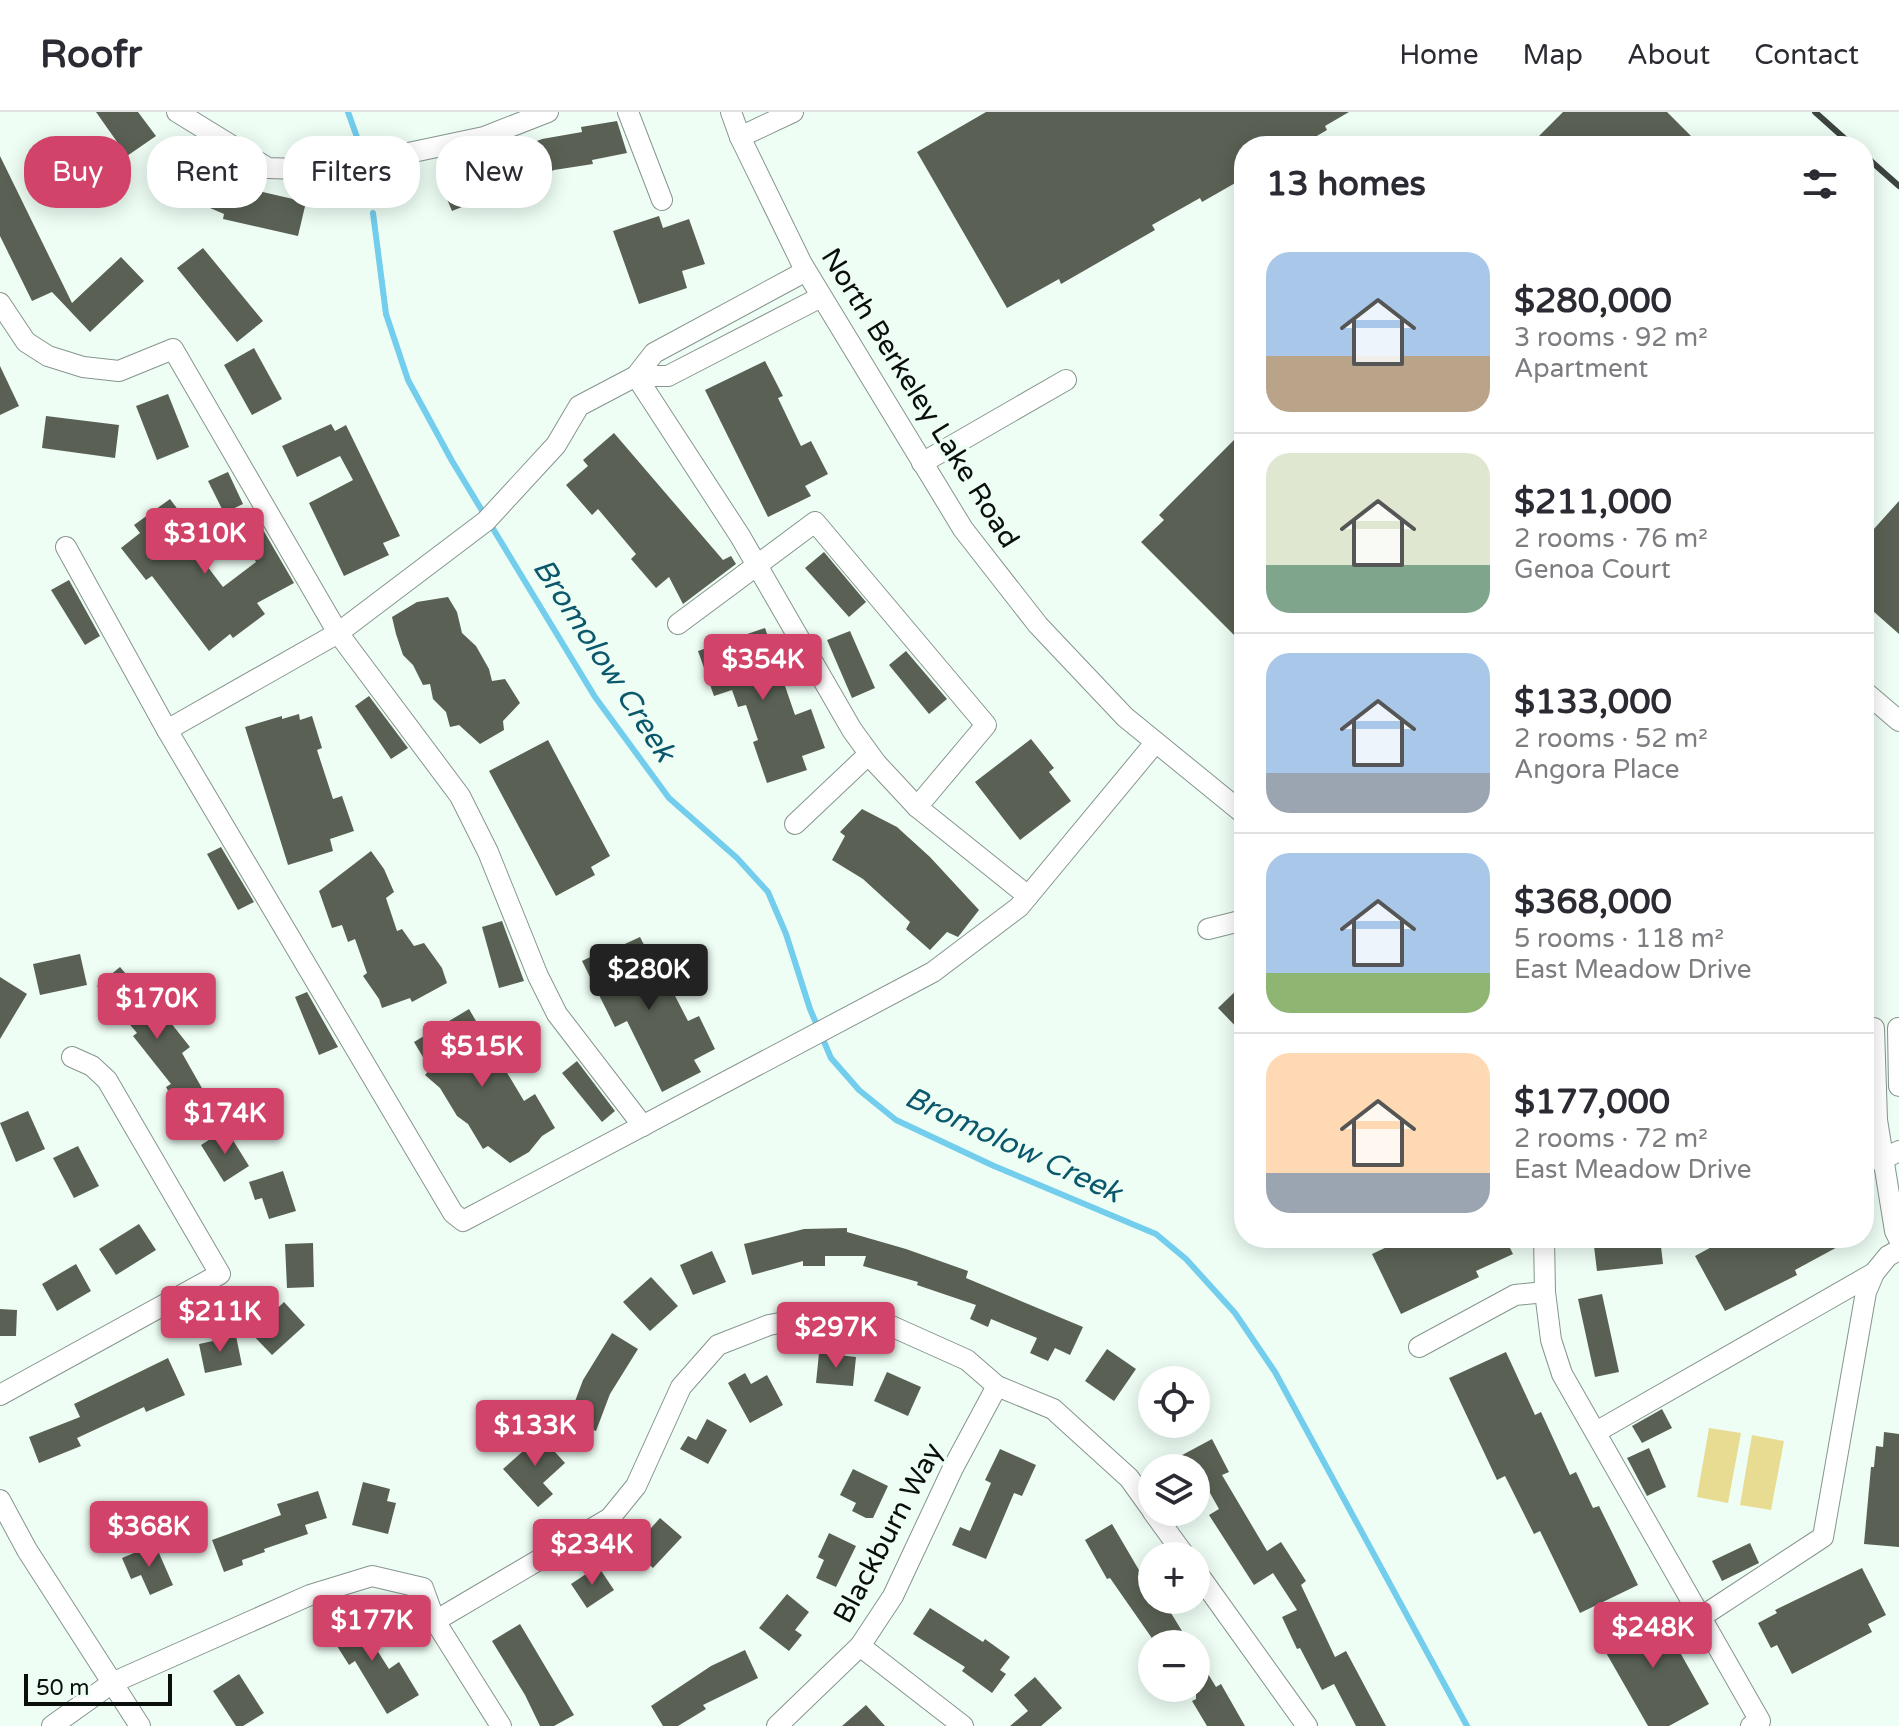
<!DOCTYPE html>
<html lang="en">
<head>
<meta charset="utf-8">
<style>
	body { margin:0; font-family:"Varela Round",sans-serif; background:#f7f7f7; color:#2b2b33; height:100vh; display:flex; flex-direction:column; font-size:30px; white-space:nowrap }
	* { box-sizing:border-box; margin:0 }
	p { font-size:26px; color:#7c7c81 }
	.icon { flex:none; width:44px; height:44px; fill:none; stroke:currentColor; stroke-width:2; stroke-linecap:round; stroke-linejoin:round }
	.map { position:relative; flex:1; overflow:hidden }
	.drawer { position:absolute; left:1234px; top:24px; width:640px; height:1112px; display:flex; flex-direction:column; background:#fff; border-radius:32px; box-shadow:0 4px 20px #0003 }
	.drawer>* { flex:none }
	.guide { position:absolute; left:24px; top:24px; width:760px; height:72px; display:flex; gap:16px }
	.tools { position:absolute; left:1138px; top:1254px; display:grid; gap:16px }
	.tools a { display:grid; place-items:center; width:72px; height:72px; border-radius:50%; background:#fff; box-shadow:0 4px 20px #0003; font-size:40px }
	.scale { position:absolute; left:24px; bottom:20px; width:148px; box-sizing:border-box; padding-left:8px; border:4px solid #0a0f0c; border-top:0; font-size:22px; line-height:28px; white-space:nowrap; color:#0a0f0c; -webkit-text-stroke:6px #eefef5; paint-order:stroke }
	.price { position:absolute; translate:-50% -68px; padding:0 18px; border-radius:8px; background:#d2436a; color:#fff; font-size:26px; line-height:52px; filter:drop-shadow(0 2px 4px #0008) }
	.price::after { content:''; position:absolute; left:50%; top:48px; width:24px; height:18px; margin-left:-12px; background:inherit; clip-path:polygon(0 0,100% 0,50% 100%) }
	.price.current { background:#222; color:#fff }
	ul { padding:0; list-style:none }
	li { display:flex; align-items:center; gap:24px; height:200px; padding:0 32px }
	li+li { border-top:2px solid #e1e1e2 }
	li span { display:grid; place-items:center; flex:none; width:224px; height:160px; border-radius:24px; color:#555 }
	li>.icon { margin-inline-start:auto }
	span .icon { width:96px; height:96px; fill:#fffc; stroke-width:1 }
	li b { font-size:34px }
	h2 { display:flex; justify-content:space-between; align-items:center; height:96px; padding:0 32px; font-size:34px }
	.chip { padding:0 28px; border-radius:32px; background:#fff; box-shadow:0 4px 20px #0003; font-size:28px; line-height:72px }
	.chip.current { background:#d2436a; color:#fff }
	header { display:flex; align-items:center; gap:48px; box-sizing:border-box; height:112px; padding:0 40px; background:#fff; border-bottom:2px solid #e1e1e2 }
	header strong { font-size:38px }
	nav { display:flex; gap:44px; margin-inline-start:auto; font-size:28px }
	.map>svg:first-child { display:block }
	.green { fill:#e8dc93 }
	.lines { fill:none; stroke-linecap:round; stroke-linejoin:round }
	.stream { stroke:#73cdec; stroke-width:6 }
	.building { fill:#5a6154 }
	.minor-casing { stroke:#86958d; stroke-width:22 }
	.minor { stroke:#fff; stroke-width:20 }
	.rail { stroke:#3d4440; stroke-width:6 }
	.labels { text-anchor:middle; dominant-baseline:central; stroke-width:8; stroke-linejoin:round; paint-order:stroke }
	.street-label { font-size:28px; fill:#0a0f0c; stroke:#eefef5 }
	.water-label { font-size:30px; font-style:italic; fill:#0b586d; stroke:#eefef5 }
</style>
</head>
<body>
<header>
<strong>Roofr</strong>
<nav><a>Home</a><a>Map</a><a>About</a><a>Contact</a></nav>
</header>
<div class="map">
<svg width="1899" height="1614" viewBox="0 0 1899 1614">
	<rect width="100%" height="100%" fill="#eefef5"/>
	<g class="green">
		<path d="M 1709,1316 L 1741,1321 L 1728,1391 L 1697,1385 Z"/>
		<path d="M 1752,1323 L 1784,1329 L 1771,1398 L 1740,1393 Z"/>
	</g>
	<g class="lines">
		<g class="stream">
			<path d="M 348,0 L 358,28"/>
			<path d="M 373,101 L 386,202 L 408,268 L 452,349 L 595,585 L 669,686 L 737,746 L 768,780 L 786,822 L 810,897 L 831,946 L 859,978 L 896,1008 L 994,1054 L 1156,1122 L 1186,1147 L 1235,1201 L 1275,1260 L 1467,1614"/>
		</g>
	</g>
	<g class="building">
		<path d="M 96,0 L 138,0 L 156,24 L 127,44 Z"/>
		<path d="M 986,0 L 1349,0 L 1325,14 L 1327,18 L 1300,34 L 1244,34 L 1244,66 L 1202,90 L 1200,86 L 1152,113 L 1155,118 L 1061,172 L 1059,167 L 1007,196 L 917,40 Z"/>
		<path d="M 1563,0 L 1667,0 L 1701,34 L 1529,34 Z"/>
		<path d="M 617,9 L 627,41 L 592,48 L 593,52 L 554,58 L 452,99 L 439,68 L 542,27 L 582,20 L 581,15 Z"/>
		<path d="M 168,40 L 222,63 L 219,70 L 306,90 L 298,124 L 223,107 L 224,102 L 154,72 Z"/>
		<path d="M 0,44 L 72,191 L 121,145 L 144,169 L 90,220 L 52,180 L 32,189 L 0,124 Z"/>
		<path d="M 659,104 L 663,116 L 689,107 L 705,152 L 682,159 L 687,176 L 639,192 L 613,119 Z"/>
		<path d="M 203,136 L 263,209 L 237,230 L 177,156 Z"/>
		<path d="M 254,236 L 282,287 L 252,303 L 224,253 Z"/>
		<path d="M 765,249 L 783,284 L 778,286 L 801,334 L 811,329 L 828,362 L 805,374 L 811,384 L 768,405 L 705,278 Z"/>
		<path d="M 0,254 L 19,294 L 0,303 Z"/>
		<path d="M 168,282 L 189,335 L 157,348 L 136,294 Z"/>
		<path d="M 46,304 L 119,313 L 115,346 L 42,336 Z"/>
		<path d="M 331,312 L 335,319 L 346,313 L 400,424 L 383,431 L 389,443 L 344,464 L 309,391 L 353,368 L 340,344 L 297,365 L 282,334 Z"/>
		<path d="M 1244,318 L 1244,533 L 1141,430 L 1164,408 L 1159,403 Z"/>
		<path d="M 614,321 L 723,448 L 731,444 L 736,452 L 683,492 L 669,465 L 656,476 L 631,447 L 636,442 L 598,397 L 592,403 L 566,373 L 588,354 L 583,348 Z"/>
		<path d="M 228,360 L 243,392 L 224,401 L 208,369 Z"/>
		<path d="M 170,387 L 197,423 L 188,429 L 223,475 L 256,450 L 243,425 L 262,416 L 294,471 L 257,491 L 265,502 L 233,526 L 230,522 L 209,539 L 152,464 L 146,468 L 121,436 L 140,421 L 134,413 Z"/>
		<path d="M 1899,389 L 1899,522 L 1864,491 L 1864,428 Z"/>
		<path d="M 824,440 L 866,490 L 849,505 L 805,456 Z"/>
		<path d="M 69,468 L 100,524 L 85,533 L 51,478 Z"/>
		<path d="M 448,485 L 457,500 L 462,521 L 476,534 L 489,557 L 492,569 L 505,567 L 520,591 L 503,609 L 504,618 L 480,632 L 459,613 L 450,615 L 446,600 L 433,587 L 430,572 L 423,573 L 413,553 L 403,543 L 396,522 L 392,505 L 417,490 Z"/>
		<path d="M 765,516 L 795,603 L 811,597 L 825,636 L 802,644 L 807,658 L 767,671 L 753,630 L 758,628 L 746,593 L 738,595 L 732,578 L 714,584 L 698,539 Z"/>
		<path d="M 850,519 L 875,576 L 852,586 L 827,528 Z"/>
		<path d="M 906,539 L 947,587 L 929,602 L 889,553 Z"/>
		<path d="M 369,584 L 408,636 L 391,647 L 355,594 Z"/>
		<path d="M 299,602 L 300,608 L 312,604 L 322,636 L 317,638 L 333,687 L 342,684 L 354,719 L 330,727 L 333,739 L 288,753 L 245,615 L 282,604 L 282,607 Z"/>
		<path d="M 1031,627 L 1054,656 L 1049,660 L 1071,689 L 1020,728 L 975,670 Z"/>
		<path d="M 548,628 L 610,744 L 591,755 L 595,763 L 556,784 L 489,659 Z"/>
		<path d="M 862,697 L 897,715 L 930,745 L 979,798 L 958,825 L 947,820 L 930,838 L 906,817 L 910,810 L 863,767 L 832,748 L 845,724 L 840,720 Z"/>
		<path d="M 221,735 L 254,790 L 238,798 L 207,742 Z"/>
		<path d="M 371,739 L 384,757 L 394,780 L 386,786 L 397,819 L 402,817 L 414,834 L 424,831 L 442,856 L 447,871 L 412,890 L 410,886 L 382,896 L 379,887 L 363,864 L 367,861 L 355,827 L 348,830 L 342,813 L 332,816 L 319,779 Z"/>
		<path d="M 502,809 L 524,869 L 499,876 L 482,815 Z"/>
		<path d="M 640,825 L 670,884 L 674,882 L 688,909 L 699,904 L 715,937 L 694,948 L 701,960 L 662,980 L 627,909 L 615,915 L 582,849 L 613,834 L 614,837 Z"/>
		<path d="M 80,842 L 87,873 L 40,883 L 33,852 Z"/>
		<path d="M 120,855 L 161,903 L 163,901 L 190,935 L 182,941 L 211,992 L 184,1007 L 166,975 L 171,972 L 133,924 L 137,921 L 97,874 Z"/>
		<path d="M 0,865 L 27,882 L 0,927 Z"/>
		<path d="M 1244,871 L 1244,923 L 1218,896 Z"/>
		<path d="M 307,880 L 338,935 L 319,943 L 295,885 Z"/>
		<path d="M 469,897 L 487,928 L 480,936 L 503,954 L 524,989 L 535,982 L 555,1016 L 542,1024 L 529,1040 L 510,1051 L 488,1034 L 483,1037 L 468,1012 L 457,1004 L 440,976 L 425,963 L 430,957 L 414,930 Z"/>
		<path d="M 577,949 L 615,999 L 602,1010 L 562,961 Z"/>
		<path d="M 28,999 L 45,1037 L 16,1050 L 0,1011 Z"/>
		<path d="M 226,1017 L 249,1054 L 224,1070 L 201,1033 Z"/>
		<path d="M 78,1034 L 99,1074 L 74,1086 L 53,1046 Z"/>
		<path d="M 283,1059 L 296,1099 L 269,1107 L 262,1086 L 255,1088 L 249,1070 Z"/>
		<path d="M 139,1112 L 156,1138 L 116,1163 L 99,1137 Z"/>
		<path d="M 847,1116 L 847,1120 L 906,1137 L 968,1159 L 966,1166 L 1083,1215 L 1070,1243 L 1055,1236 L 1048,1249 L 1030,1241 L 1037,1226 L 991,1207 L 988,1215 L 970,1207 L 976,1193 L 917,1173 L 918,1170 L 863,1154 L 866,1144 L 825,1144 L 825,1154 L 803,1154 L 803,1149 L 752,1163 L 744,1132 L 804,1117 Z"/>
		<path d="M 1406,1126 L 1505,1126 L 1513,1142 L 1476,1159 L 1479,1165 L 1401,1202 L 1372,1142 Z"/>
		<path d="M 1593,1126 L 1660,1126 L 1663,1152 L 1597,1159 Z"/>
		<path d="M 1728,1126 L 1854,1126 L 1795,1158 L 1797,1163 L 1725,1199 L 1695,1144 Z"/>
		<path d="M 313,1131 L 314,1175 L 287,1176 L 285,1132 Z"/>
		<path d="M 712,1139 L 726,1170 L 693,1183 L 680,1153 Z"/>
		<path d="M 76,1152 L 91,1179 L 57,1199 L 42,1172 Z"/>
		<path d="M 651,1165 L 678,1194 L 650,1219 L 623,1190 Z"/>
		<path d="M 1602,1182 L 1619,1260 L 1595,1265 L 1578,1187 Z"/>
		<path d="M 284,1190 L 305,1213 L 272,1243 L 251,1221 Z"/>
		<path d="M 0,1197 L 17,1198 L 16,1224 L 0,1224 Z"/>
		<path d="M 612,1221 L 638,1237 L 610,1282 L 596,1319 L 568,1308 L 583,1268 Z"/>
		<path d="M 236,1224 L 242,1253 L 205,1261 L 199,1232 Z"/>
		<path d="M 1107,1237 L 1136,1257 L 1114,1289 L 1085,1269 Z"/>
		<path d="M 1506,1240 L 1535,1303 L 1541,1300 L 1570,1363 L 1576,1360 L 1593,1396 L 1599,1394 L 1638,1473 L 1580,1501 L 1540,1419 L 1534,1422 L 1505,1364 L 1497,1368 L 1449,1266 Z"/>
		<path d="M 819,1241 L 856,1245 L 853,1274 L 816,1271 Z"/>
		<path d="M 168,1246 L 185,1283 L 146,1300 L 144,1295 L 77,1326 L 81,1334 L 39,1351 L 29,1325 L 80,1305 L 74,1292 Z"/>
		<path d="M 887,1260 L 921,1275 L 908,1304 L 874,1289 Z"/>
		<path d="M 745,1261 L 751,1272 L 767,1263 L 783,1293 L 750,1311 L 728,1271 Z"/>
		<path d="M 1662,1297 L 1672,1316 L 1642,1331 L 1632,1314 Z"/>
		<path d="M 707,1307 L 727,1318 L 708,1352 L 680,1337 L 688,1324 L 696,1328 Z"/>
		<path d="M 537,1320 L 565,1351 L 543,1371 L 553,1382 L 538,1395 L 503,1357 L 522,1340 L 519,1336 Z"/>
		<path d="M 1884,1320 L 1899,1322 L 1899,1435 L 1864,1432 L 1871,1355 L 1874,1355 L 1876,1334 L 1883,1335 Z"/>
		<path d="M 1212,1327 L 1229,1360 L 1222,1363 L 1267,1439 L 1281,1430 L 1306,1469 L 1301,1473 L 1335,1545 L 1346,1539 L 1386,1614 L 1356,1614 L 1334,1572 L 1322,1578 L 1300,1536 L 1297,1537 L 1282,1505 L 1297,1498 L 1273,1461 L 1254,1473 L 1209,1403 L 1219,1397 L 1196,1356 L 1158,1356 Z"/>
		<path d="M 1649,1336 L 1666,1375 L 1647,1384 L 1627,1346 Z"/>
		<path d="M 1000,1337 L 1036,1353 L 1022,1384 L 1014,1381 L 986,1447 L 952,1433 L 960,1415 L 970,1419 L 991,1371 L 985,1368 Z"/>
		<path d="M 853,1357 L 888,1374 L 873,1406 L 866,1406 L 852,1399 L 856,1391 L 840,1383 Z"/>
		<path d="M 363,1370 L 390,1377 L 387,1389 L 396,1391 L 388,1422 L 352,1413 Z"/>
		<path d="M 318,1379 L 327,1406 L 305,1413 L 308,1422 L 264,1437 L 265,1440 L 242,1448 L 243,1453 L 224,1460 L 212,1428 L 281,1403 L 277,1392 Z"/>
		<path d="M 660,1406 L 682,1425 L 653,1456 L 625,1431 L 637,1418 L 644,1424 Z"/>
		<path d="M 1112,1412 L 1143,1465 L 1146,1463 L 1152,1473 L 1152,1488 L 1163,1488 L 1190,1532 L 1156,1532 L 1110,1466 L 1107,1467 L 1085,1428 Z"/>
		<path d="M 829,1421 L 856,1434 L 836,1475 L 816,1466 L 824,1448 L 818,1445 Z"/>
		<path d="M 1750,1431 L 1759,1451 L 1722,1469 L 1712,1449 Z"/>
		<path d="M 155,1432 L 173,1473 L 150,1483 L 141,1463 L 131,1467 L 122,1446 Z"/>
		<path d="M 598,1454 L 614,1478 L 587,1496 L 571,1472 Z"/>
		<path d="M 1862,1456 L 1886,1503 L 1868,1512 L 1872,1520 L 1792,1562 L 1777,1533 L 1771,1536 L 1758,1511 L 1777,1501 L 1775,1498 Z"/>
		<path d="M 787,1482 L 809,1500 L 795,1518 L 802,1523 L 789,1539 L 759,1516 Z"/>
		<path d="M 1654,1494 L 1709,1592 L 1669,1614 L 1648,1614 L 1597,1525 Z"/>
		<path d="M 930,1496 L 983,1530 L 985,1527 L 1010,1545 L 1000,1558 L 1006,1562 L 992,1581 L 962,1559 L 965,1555 L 913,1522 Z"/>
		<path d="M 352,1499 L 389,1557 L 399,1550 L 419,1583 L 387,1602 L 355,1549 L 349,1553 L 325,1515 Z"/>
		<path d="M 520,1512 L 574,1603 L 554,1614 L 540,1614 L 525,1583 L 492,1529 Z"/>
		<path d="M 745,1538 L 758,1566 L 703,1593 L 706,1597 L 678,1614 L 663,1614 L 651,1594 L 711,1554 Z"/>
		<path d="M 1196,1542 L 1216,1575 L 1221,1572 L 1245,1614 L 1207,1614 L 1192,1589 L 1196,1587 Z"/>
		<path d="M 239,1562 L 264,1601 L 243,1614 L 236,1614 L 213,1579 Z"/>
		<path d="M 1035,1565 L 1062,1596 L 1041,1614 L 1010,1614 L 1028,1599 L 1014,1583 Z"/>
		<path d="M 866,1593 L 885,1614 L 842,1614 Z"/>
	</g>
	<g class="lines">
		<defs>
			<g id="minor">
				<path d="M 177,0 L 268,56 L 328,58 L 484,25 L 548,0"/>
				<path d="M 628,0 L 662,88"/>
				<path d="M 731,0 L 740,25 L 802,152 L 963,417 L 1038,513 L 1125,605 L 1244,702"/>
				<path d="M 740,25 L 793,0"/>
				<path d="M 0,191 L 26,230 L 48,244 L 83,255 L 119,259 L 173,237 L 338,521 L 460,684 L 488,740 L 538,864 L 557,902 L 643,1014"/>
				<path d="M 636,264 L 740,424 L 852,618 L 876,651 L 917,695 L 1028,784"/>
				<path d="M 636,264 L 668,264 L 821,185"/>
				<path d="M 922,351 L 1066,268"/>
				<path d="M 66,435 L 167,618 L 453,1101 L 463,1109 L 933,860 L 1019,795 L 1155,631"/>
				<path d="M 678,512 L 815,410 L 986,613 L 917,695"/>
				<path d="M 1864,579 L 1899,609"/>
				<path d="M 167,618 L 338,521 L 486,409 L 556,333 L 579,294 L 636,264 L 654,241 L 806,159"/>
				<path d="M 795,712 L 869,642"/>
				<path d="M 1208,817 L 1244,808"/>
				<path d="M 1874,916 L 1877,1008 L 1895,1119 L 1899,1127"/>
				<path d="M 1898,916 L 1899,974"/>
				<path d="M 1864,1048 L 1883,1047 L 1899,1039"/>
				<path d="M 1544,1126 L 1545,1180 L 1551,1228 L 1562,1262 L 1760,1609 L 1751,1614"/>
				<path d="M 1419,1235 L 1515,1183 L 1545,1180"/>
				<path d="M 0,1283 L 220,1162 L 107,968 L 92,954 L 72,945"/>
				<path d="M 1596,1320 L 1874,1161 L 1888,1144 L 1899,1138"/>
				<path d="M 0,1388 L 27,1438 L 140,1614"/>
				<path d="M 1153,1400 L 1185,1444"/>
				<path d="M 1196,1459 L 1307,1614"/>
				<path d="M 1701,1505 L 1823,1425 L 1866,1180 L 1874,1161"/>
				<path d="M 435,1509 L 610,1406 L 636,1374 L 681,1275 L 718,1233 L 769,1213 L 819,1204 L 880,1209 L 967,1248 L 997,1274 L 1053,1297 L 1129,1366 L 1152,1398"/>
				<path d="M 860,1534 L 963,1614"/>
				<path d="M 52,1614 L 112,1571 L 310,1483 L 372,1464 L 423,1476 L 435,1509 L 501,1614"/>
				<path d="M 777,1614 L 860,1534 L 893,1484 L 953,1356 L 997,1274"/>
			</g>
		</defs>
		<use href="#minor" class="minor-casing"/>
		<use href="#minor" class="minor"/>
		<g class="rail">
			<path d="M 1815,0 L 1853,34"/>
			<path d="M 1864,43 L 1899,74"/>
		</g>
	</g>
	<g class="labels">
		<g class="street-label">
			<text transform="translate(920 286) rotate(58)">North Berkeley Lake Road</text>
			<text transform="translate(888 1421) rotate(-62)">Blackburn Way</text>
		</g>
		<g class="water-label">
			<text transform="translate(604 548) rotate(57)">Bromolow Creek</text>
			<text transform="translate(1013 1033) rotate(25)">Bromolow Creek</text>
		</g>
	</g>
</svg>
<div class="tools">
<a><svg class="icon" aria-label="locate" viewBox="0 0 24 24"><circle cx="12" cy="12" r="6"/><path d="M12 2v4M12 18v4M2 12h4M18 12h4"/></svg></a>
<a><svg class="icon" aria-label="layers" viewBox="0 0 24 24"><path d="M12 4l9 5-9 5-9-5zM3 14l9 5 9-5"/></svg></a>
<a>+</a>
<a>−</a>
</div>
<div class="scale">50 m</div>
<b class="price" style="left:205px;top:464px">$310K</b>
<b class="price" style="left:763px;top:590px">$354K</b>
<b class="price current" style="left:649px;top:900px">$280K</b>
<b class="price" style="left:157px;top:929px">$170K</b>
<b class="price" style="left:482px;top:977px">$515K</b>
<b class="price" style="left:225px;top:1044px">$174K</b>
<b class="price" style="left:220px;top:1242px">$211K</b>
<b class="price" style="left:836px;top:1258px">$297K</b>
<b class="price" style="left:535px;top:1356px">$133K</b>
<b class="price" style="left:149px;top:1457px">$368K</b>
<b class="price" style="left:592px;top:1475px">$234K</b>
<b class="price" style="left:372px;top:1551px">$177K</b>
<b class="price" style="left:1653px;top:1558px">$248K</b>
<div class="guide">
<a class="chip current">Buy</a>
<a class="chip">Rent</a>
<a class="chip">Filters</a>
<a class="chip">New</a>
</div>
<section class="drawer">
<h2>13 homes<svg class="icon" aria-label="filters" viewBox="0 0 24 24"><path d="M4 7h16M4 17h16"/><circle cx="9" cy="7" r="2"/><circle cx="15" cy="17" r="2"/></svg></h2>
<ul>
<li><span style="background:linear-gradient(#a9c7e8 65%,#b9a48a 0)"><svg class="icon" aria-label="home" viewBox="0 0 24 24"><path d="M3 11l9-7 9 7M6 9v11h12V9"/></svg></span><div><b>$280,000</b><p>3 rooms · 92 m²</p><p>Apartment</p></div></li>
<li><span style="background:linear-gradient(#dfe7d0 70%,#7fa58c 0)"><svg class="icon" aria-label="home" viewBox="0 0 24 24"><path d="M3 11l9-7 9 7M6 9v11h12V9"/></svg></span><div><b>$211,000</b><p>2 rooms · 76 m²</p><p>Genoa Court</p></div></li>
<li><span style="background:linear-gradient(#a9c7e8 75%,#9aa5b1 0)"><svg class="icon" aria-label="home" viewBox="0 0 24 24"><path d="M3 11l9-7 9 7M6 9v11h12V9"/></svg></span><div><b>$133,000</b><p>2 rooms · 52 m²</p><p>Angora Place</p></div></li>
<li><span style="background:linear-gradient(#a9c7e8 75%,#8fb573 0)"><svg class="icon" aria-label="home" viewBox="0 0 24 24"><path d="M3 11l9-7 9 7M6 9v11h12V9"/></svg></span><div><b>$368,000</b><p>5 rooms · 118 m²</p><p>East Meadow Drive</p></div></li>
<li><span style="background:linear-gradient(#ffd9b3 75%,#9aa5b1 0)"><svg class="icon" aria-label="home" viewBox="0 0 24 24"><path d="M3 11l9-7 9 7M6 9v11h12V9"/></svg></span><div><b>$177,000</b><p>2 rooms · 72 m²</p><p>East Meadow Drive</p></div></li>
</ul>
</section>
</div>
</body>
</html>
